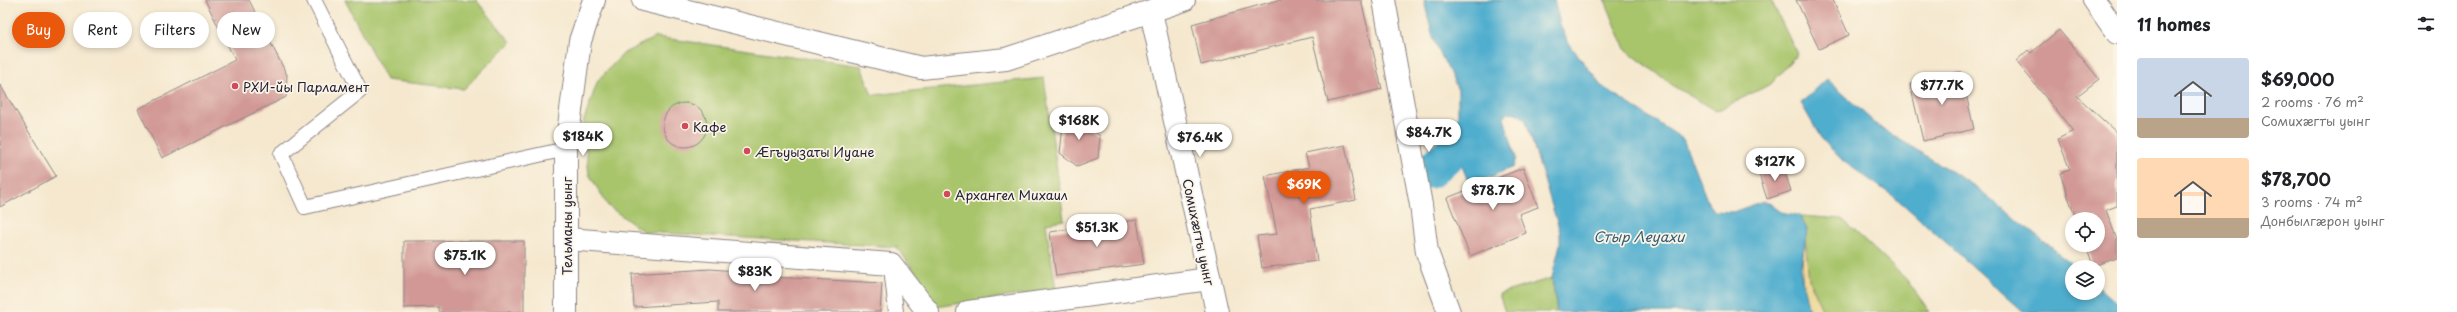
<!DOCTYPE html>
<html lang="en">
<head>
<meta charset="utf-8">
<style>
	body { margin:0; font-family:"Playpen Sans",sans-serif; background:#f6f6f6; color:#202124; height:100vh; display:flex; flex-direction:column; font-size:15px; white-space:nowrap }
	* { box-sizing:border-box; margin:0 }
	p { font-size:13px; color:#757577 }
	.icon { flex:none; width:22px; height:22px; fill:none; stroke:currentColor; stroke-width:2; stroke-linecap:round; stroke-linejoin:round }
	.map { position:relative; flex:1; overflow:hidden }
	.sheet { display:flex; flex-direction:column; background:#fff; width:340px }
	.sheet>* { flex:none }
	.banner { position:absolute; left:12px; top:12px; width:380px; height:36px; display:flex; gap:8px }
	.controls { position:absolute; left:2065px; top:212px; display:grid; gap:8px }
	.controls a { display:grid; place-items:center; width:40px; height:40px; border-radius:50%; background:#fff; box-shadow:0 2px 6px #0003; font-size:20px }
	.price { position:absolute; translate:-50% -34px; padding:0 9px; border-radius:14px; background:#fff; color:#222; font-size:13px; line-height:26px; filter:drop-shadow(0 1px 2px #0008) }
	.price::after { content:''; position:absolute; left:50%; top:24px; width:12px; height:9px; margin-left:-6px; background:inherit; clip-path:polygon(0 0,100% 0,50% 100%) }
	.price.active { background:#ea580c; color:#fff }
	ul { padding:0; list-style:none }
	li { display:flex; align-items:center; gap:12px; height:100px; padding:0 20px }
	li span { display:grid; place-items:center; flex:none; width:112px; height:80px; border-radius:4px; color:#555 }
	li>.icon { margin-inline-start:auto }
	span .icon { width:48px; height:48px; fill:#fffc; stroke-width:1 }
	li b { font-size:17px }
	h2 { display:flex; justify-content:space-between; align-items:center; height:48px; padding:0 20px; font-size:17px }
	.tag { padding:0 14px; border-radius:18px; background:#fff; box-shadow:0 2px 6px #0003; font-size:14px; line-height:36px }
	.tag.active { background:#ea580c; color:#fff }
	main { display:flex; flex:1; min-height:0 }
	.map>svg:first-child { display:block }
	.green { fill:#a8c56c; stroke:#657454 }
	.sand { fill:#eeda9e; stroke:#887e6c }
	.water { fill:#4fadce; stroke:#386884 }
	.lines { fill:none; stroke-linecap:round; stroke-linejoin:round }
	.canal { stroke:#4fadce; stroke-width:35 }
	.building { fill:#d19895 }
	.service-casing { stroke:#8c8585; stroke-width:16 }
	.minor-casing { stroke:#8c8585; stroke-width:24 }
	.tertiary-casing { stroke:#8c8585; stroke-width:24 }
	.service { stroke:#fff; stroke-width:14 }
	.minor { stroke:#fff; stroke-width:22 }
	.tertiary { stroke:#fff; stroke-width:22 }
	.poi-dot { fill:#d1495b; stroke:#fcf5e5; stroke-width:1.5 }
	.labels { text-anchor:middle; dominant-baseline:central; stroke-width:3.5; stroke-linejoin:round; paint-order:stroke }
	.poi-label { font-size:13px; fill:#22223b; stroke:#fcf5e5; text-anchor:start }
	.street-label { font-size:13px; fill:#22223b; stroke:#fcf5e5 }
	.water-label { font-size:14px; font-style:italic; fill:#345a76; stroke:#fcf5e5 }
</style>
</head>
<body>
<main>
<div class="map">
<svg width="2117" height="312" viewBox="0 0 2117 312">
	<rect width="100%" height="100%" fill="#fcf5e5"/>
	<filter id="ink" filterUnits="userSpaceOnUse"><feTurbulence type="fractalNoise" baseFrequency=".025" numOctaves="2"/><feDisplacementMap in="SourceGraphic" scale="8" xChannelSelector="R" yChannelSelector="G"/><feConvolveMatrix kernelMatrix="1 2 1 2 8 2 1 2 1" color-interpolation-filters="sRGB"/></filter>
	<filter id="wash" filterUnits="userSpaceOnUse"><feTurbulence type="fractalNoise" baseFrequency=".012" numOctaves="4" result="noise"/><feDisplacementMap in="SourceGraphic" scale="16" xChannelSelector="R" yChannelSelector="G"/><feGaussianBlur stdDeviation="0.9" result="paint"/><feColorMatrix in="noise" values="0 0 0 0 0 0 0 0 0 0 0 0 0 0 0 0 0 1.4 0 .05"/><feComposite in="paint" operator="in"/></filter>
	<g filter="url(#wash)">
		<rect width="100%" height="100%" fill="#f5e8cf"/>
		<g class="green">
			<path d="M 345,0 L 476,0 L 511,42 L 464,89 L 386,80 Z"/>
			<path d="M 1605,0 L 1771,0 L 1797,54 L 1771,84 L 1716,111 L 1675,87 L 1625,49 Z"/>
			<path d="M 656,37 L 861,66 L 872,95 L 1044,78 L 1064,220 L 1046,223 L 1056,290 L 935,307 L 915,272 L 897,247 L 644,232 L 608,206 L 589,174 L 583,123 L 598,80 L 624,53 Z"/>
			<path d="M 1801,216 L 1842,219 L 1906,279 L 1930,312 L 1823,312 L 1809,281 L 1805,237 L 1807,230 Z"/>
			<path d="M 1552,278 L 1557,312 L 1505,312 L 1499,294 Z"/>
		</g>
		<path class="sand" d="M 1805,237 L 1809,281 L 1823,312 L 1809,312 C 1800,283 1801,267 1805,237 Z"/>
		<g class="water">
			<path d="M 1424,0 L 1554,0 L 1560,24 L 1569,44 L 1603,87 L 1683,139 L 1709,205 L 1714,211 L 1733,212 L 1763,201 L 1769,203 L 1781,212 L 1801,216 L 1807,230 L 1800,270 L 1809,312 L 1557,312 L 1552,278 L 1560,244 L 1560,232 L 1526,121 C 1520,114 1515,110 1506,114 L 1504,118 L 1516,158 L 1513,167 L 1478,182 L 1468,181 L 1460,161 L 1458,144 L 1458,90 L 1433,38 Z"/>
			<path d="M 1827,79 L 1878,126 L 1976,187 L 2076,267 L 2072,267 L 2072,293 L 2098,293 L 2098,286 L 2117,303 L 2117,312 L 2024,312 L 1896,198 L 1843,161 L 1821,138 L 1801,103 Z"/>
		</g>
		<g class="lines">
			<path class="canal" d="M 1430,171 L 1470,135 L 1480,105"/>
		</g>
		<g id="blocks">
			<g class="building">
				<path d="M 205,0 L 249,0 L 287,75 L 286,97 L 162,158 L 138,109 L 235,60 Z"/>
				<path d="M 1278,0 L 1361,0 L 1382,89 L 1328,102 L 1312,37 L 1201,65 L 1192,24 Z"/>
				<path d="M 1796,0 L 1833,0 L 1849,35 L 1819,49 Z"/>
				<path d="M 2059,30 L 2099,79 L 2077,96 L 2117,133 L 2117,206 L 2106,210 L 2117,240 L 2117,258 L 2093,266 L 2086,245 L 2098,245 L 2098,219 L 2076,219 L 2060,173 L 2070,170 L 2058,139 L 2073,131 L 2016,61 L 2028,50 L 2031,53 Z"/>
				<path d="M 1961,72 L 1974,129 L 1923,141 L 1910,84 Z"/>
				<path d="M 0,85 L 56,176 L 0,207 Z"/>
				<circle cx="685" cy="125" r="22"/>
				<path d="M 1065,109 L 1100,136 L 1098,158 L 1077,166 L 1060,153 Z"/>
				<path d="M 1345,145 L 1356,200 L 1310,209 L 1317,261 L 1262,268 L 1257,236 L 1277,234 L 1265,176 L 1309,167 L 1305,153 Z"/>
				<path d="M 1783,166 L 1791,191 L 1767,199 L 1759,174 Z"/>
				<path d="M 1523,168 L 1538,207 L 1519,214 L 1526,233 L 1470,256 L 1447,198 Z"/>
				<path d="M 1137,220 L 1144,264 L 1056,276 L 1050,232 Z"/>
				<path d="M 404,241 L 524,241 L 524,312 L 439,312 L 439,307 L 404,308 Z"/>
				<path d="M 710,269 L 775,274 L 774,277 L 882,283 L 880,312 L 718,312 L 718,302 L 634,307 L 632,274 Z"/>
			</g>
		</g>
	</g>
	<g filter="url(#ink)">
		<use href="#blocks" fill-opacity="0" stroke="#8c8585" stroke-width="1"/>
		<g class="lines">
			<defs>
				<g id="service">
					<path d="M 314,0 L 360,91 L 281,154 L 305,207 L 566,149"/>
					<path d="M 891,267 L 896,312"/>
				</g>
				<g id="minor">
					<path d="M 1384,0 L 1421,205 L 1427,252 L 1449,312"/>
					<path d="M 2094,0 L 2117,33"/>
					<path d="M 1151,12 L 1217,312"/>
					<path d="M 567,239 L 891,264 L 928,312"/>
					<path d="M 968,312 L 1209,279"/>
				</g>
				<g id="tertiary">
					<path d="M 643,0 L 921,68 L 1006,59 L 1184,0"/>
					<path d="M 566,312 L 566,149 L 580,41 L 594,0"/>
				</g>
			</defs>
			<use href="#service" class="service-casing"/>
			<use href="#minor" class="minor-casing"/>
			<use href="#tertiary" class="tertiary-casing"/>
			<use href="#service" class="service"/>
			<use href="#minor" class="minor"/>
			<use href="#tertiary" class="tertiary"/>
		</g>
	</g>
	<g class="poi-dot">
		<circle cx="235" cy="86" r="4"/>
		<circle cx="685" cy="126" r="4"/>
		<circle cx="747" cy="151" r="4"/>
		<circle cx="947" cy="194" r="4"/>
	</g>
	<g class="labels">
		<g class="poi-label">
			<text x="243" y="86">РХИ-йы Парламент</text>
			<text x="693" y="126">Кафе</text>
			<text x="755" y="151">Æгъуызаты Иуане</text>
			<text x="955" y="194">Архангел Михаил</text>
		</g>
		<g class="street-label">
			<text transform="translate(566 226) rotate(-90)">Тельманы уынг</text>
			<text transform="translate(1199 232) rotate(78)">Сомихæгты уынг</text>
		</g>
		<g class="water-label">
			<text x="1639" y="236">Стыр Леуахи</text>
		</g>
	</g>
</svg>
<div class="controls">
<a><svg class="icon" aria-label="locate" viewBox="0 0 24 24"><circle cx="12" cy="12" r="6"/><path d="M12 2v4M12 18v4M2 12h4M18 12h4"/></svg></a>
<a><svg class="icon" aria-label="layers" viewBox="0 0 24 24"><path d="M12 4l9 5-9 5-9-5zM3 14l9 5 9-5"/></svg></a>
</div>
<b class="price" style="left:1942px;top:106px">$77.7K</b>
<b class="price" style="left:1079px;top:141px">$168K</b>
<b class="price" style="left:1429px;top:153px">$84.7K</b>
<b class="price" style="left:583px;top:157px">$184K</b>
<b class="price" style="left:1200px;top:158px">$76.4K</b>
<b class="price" style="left:1775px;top:182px">$127K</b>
<b class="price active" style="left:1304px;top:205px">$69K</b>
<b class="price" style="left:1493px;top:211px">$78.7K</b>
<b class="price" style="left:1097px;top:248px">$51.3K</b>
<b class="price" style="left:465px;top:276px">$75.1K</b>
<b class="price" style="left:755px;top:292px">$83K</b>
<div class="banner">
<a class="tag active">Buy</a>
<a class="tag">Rent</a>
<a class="tag">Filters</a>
<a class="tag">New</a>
</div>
</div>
<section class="sheet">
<h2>11 homes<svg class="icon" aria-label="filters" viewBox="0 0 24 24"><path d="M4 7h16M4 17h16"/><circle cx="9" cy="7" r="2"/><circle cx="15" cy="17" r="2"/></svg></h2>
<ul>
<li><span style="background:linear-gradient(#c9d6e8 75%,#b9a48a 0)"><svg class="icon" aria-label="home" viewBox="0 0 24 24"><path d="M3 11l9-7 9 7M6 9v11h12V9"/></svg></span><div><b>$69,000</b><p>2 rooms · 76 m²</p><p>Сомихæгты уынг</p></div></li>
<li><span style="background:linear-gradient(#ffd9b3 75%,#b9a48a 0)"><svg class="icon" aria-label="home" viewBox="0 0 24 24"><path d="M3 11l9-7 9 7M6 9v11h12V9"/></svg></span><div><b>$78,700</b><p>3 rooms · 74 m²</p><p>Донбылгæрон уынг</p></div></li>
</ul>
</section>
</main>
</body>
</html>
